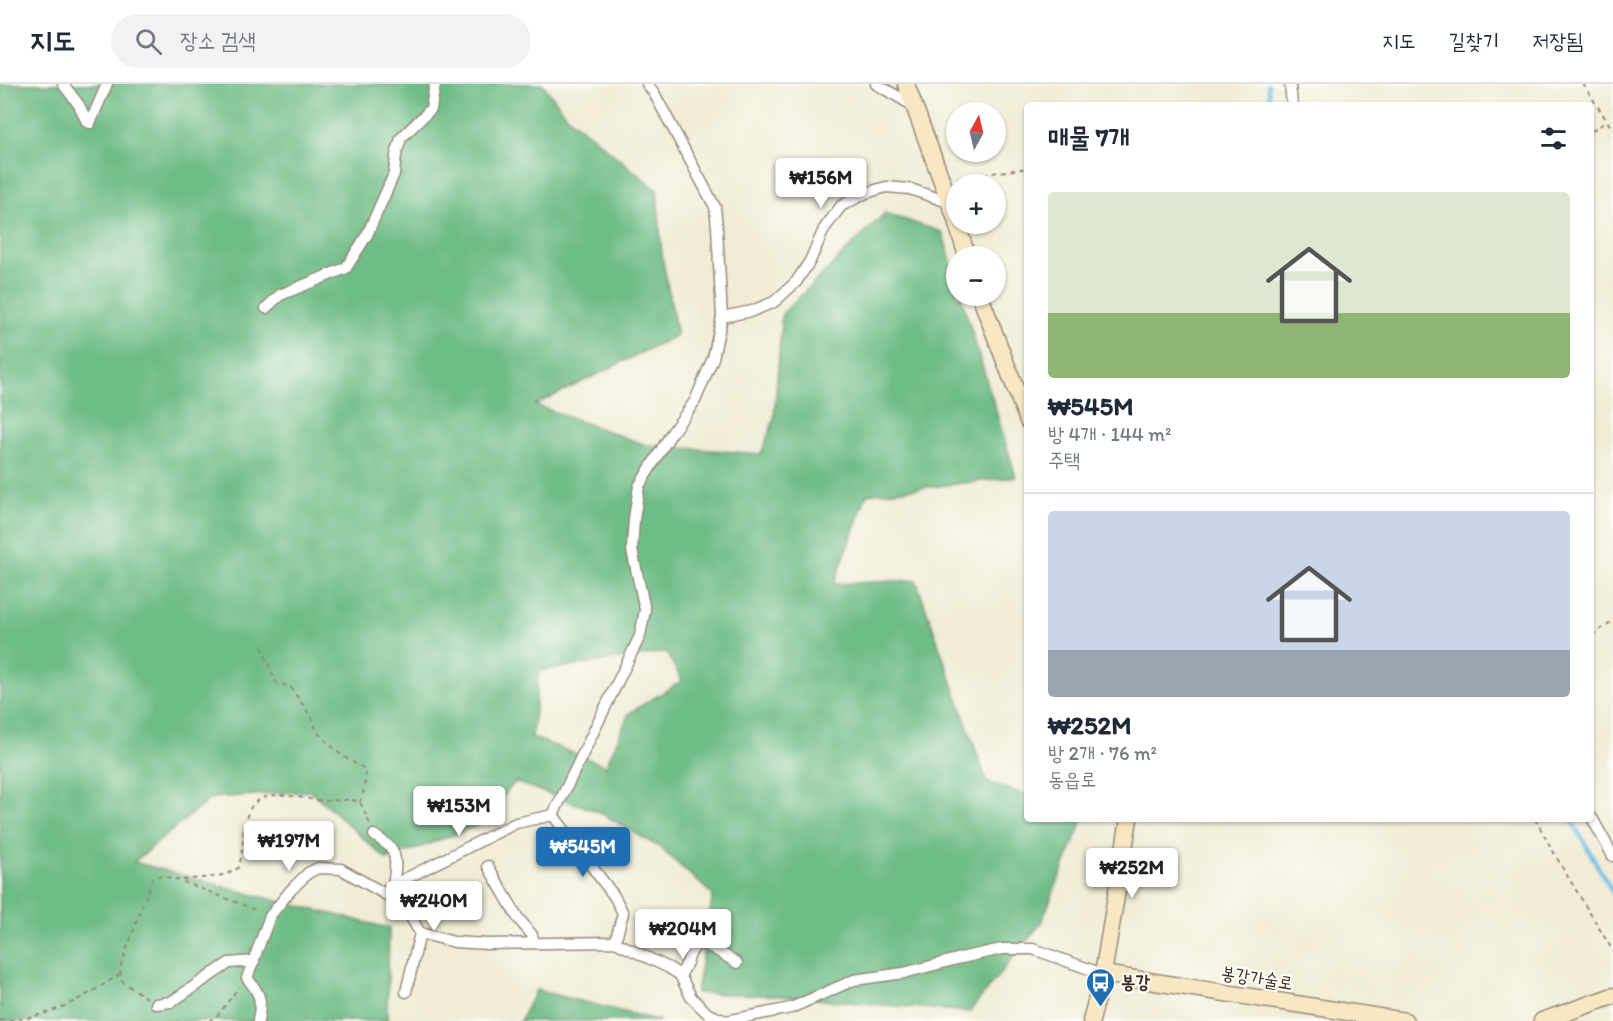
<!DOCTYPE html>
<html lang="ko">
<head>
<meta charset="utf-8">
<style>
	body { margin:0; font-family:Itim,"Poor Story",sans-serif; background:#f2f2f3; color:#1f2937; height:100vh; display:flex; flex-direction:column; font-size:22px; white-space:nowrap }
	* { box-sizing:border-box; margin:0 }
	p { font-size:20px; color:#747a83 }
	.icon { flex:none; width:33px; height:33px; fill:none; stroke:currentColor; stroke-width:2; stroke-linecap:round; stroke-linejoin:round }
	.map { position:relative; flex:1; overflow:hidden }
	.sheet { position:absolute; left:1024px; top:18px; width:570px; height:720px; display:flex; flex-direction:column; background:#fff; border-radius:6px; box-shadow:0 2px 4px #0004 }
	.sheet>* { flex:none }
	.needle { width:39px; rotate:8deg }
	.controls { position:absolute; left:946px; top:18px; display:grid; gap:12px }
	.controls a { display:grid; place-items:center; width:60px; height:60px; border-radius:50%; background:#fff; box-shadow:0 2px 4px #0004; font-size:30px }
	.price { position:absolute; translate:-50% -51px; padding:0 14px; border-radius:6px; background:#fff; color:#222; font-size:20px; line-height:39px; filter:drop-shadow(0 2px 3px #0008) }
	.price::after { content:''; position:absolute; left:50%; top:36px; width:18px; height:14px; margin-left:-9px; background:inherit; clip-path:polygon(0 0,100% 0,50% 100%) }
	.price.current { background:#1f6fb2; color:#fff }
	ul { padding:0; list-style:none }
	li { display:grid; align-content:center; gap:12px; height:318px; padding:0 24px }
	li+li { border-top:2px solid #e0e1e3 }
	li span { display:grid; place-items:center; height:186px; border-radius:6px; color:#555 }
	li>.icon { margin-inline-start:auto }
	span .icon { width:108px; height:108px; fill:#fffc; stroke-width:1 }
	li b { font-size:26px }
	h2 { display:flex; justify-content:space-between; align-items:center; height:72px; padding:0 24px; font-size:26px }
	header { display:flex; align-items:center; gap:36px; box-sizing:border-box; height:84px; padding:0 30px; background:#fff; border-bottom:2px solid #e0e1e3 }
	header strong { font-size:28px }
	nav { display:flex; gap:33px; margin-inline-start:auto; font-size:21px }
	.search { width:420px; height:54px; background:#f2f2f3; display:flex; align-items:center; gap:15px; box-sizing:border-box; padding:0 21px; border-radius:33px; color:#747a83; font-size:22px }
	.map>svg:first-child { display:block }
	.forest { fill:#6ebc86; stroke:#547352; stroke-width:1.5; fill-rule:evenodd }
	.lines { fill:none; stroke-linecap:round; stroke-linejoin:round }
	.stream { stroke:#6dc0e9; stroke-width:4 }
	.street-casing { stroke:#968b7a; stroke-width:13 }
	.secondary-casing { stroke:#968b7a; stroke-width:19 }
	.path { stroke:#968b7a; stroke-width:2; stroke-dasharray:4.5 4.5; stroke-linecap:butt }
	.street { stroke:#fff; stroke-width:10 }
	.secondary { stroke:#f8e7c3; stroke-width:16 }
	.labels { text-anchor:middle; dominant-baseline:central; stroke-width:4.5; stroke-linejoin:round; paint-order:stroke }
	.street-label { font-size:18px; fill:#3b2a1e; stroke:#fdfcf7 }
	.poi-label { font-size:18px; font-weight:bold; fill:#3b2a1e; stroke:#fdfcf7; text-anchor:start }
</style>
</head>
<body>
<header>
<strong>지도</strong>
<div class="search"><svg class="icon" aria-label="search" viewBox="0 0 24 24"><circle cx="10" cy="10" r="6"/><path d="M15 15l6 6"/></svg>장소 검색</div>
<nav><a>지도</a><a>길찾기</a><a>저장됨</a></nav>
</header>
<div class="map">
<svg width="1613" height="937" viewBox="0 0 1613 937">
	<rect width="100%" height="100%" fill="#fdfcf7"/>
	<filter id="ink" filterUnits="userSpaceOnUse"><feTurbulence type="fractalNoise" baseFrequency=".0167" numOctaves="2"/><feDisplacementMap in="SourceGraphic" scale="12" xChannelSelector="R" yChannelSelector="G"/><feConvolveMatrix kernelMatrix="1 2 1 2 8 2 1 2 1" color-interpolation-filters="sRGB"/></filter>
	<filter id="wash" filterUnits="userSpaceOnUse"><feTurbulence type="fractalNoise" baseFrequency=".008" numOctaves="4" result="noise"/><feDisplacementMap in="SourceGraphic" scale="24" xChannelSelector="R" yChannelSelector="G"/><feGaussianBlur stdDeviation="1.35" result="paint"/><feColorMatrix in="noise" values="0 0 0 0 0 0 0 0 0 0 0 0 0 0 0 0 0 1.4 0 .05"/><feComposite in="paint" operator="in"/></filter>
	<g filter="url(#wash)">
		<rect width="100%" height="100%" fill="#f0ecd5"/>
		<g class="forest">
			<path d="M 0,0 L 543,0 L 567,32 L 657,106 L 662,172 L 677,251 L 535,321 L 646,361 L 761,370 L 774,335 L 782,230 L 885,129 L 942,148 L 957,197 L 957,212 L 961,212 L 1016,393 L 867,410 L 834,500 L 916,496 L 987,698 L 1027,711 L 1028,735 L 1083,735 L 1041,839 L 969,928 L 767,911 L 696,909 L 713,811 L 659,763 L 599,728 L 515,698 L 479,741 L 387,776 L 311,707 L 211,714 L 134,778 L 251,810 L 389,844 L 387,937 L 0,937 ZM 666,568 L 682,597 L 629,629 L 606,682 L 532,653 L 539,587 Z"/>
			<path d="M 536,906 L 660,937 L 520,937 Z"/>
		</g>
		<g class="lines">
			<g class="stream">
				<path d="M 1268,0 L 1270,21"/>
				<path d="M 1571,735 L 1613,809"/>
			</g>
		</g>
	</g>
	<g filter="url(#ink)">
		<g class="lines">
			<defs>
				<g id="street">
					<path d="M 63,0 L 79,21 L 87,38 L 90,39 L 107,0"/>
					<path d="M 876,0 L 914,22"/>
					<path d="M 1290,0 L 1292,21"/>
					<path d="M 266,224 L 280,211 L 346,184 L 367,151 L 394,90 L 396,71 L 401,54 L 431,25 L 435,0"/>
					<path d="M 722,233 L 752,227 L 774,218 L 796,198 L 810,177 L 824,145 L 841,122 L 866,109 L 886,103 L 910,105 L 951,119"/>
					<path d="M 553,731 L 640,552 L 645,526 L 632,466 L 634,435 L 639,402 L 671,350 L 695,317 L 713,274 L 722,233 L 717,144 L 715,123 L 654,9 L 647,0"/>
					<path d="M 553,731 L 614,812 L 623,829 L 615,858"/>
					<path d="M 1592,734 L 1613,772"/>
					<path d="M 374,751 C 379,755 385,758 390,763 C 398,772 395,789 393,801"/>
					<path d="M 488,782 L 518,834 L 532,851 L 534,859"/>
					<path d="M 385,810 L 393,801 L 516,739 L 553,731"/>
					<path d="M 420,849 L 454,858 L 487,860 L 615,858 L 669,884 L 680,891 L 691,913 L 708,930 L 726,937 L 791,924 L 854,896 L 904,889 L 961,874 L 1002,865 L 1033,865 L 1103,890"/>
					<path d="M 680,891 C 689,881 688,865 699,859 C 709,860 727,873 737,879"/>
					<path d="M 156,920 L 171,918 L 229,879 L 254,877"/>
					<path d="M 258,937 C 262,915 261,911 247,894 L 270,832 L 290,807 L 308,789 L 318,784 L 341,785 L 385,810 L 407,826 L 420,849 L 406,908"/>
				</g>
				<g id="secondary">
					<path d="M 906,0 L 957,138"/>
					<path d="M 957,140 L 967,172"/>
					<path d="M 980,212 L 1028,337"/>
					<path d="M 1103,890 L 1405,937"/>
					<path d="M 1091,937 L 1103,890 L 1129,735"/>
					<path d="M 1542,937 L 1613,912"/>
				</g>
			</defs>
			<use href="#street" class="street-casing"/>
			<use href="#secondary" class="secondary-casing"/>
			<g class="path">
				<path d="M 1583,0 L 1613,46"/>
				<path d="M 1592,47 L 1607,37"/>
				<path d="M 957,94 L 1028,84"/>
				<path d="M 1592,551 L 1613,537"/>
				<path d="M 262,563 L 275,597 L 278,600 L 290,602 L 314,637 L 316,647 L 341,671 L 363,684 L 366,687 L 364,706 L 360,718"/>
				<path d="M 1535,735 L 1562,783 L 1613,867"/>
				<path d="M 183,796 C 201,793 223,795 238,784 C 245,766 241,746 248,729 C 260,699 300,715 323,717 C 335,717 348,714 360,718 L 370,740"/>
				<path d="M 147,914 L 124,899 L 121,895 L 120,884 L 152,795 L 157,792 L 173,794 L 259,827"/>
				<path d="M 0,936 C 45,937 84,914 120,890"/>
				<path d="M 209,937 L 218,931 L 239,903"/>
			</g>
			<use href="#street" class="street"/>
			<use href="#secondary" class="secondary"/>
		</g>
	</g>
	<defs>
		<symbol id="bus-pin" viewBox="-11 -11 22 30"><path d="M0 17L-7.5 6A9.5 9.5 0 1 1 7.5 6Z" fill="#1f6fb2" stroke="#fdfcf7"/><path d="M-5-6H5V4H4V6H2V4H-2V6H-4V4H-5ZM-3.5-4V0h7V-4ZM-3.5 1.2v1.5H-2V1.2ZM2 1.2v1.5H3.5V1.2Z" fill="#fff"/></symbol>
	</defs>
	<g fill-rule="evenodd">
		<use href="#bus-pin" x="1084" y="882" width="33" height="45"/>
	</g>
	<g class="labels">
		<g class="street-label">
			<text transform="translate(1257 894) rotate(9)">봉강가술로</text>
		</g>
		<g class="poi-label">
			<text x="1121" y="898">봉강</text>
		</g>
	</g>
</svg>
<div class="controls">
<a><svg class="needle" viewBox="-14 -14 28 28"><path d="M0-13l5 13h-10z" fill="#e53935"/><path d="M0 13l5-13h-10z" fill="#747a83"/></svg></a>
<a>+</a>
<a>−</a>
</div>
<b class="price" style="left:821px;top:125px">₩156M</b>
<b class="price" style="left:459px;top:753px">₩153M</b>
<b class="price" style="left:289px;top:788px">₩197M</b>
<b class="price current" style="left:583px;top:794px">₩545M</b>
<b class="price" style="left:1132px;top:815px">₩252M</b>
<b class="price" style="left:434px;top:848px">₩240M</b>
<b class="price" style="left:683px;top:876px">₩204M</b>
<section class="sheet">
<h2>매물 7개<svg class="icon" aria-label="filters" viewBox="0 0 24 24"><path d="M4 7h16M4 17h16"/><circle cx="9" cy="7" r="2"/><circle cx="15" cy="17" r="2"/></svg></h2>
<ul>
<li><span style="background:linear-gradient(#dfe7d0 65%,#8fb573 0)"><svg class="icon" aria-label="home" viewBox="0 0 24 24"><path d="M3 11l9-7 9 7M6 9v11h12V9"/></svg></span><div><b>₩545M</b><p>방 4개 · 144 m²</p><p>주택</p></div></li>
<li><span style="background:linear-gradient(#c9d6e8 75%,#9aa5b1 0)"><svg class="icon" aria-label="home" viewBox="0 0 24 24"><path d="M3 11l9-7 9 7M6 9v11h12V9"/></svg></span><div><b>₩252M</b><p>방 2개 · 76 m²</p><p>동읍로</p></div></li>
</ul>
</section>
</div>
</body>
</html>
